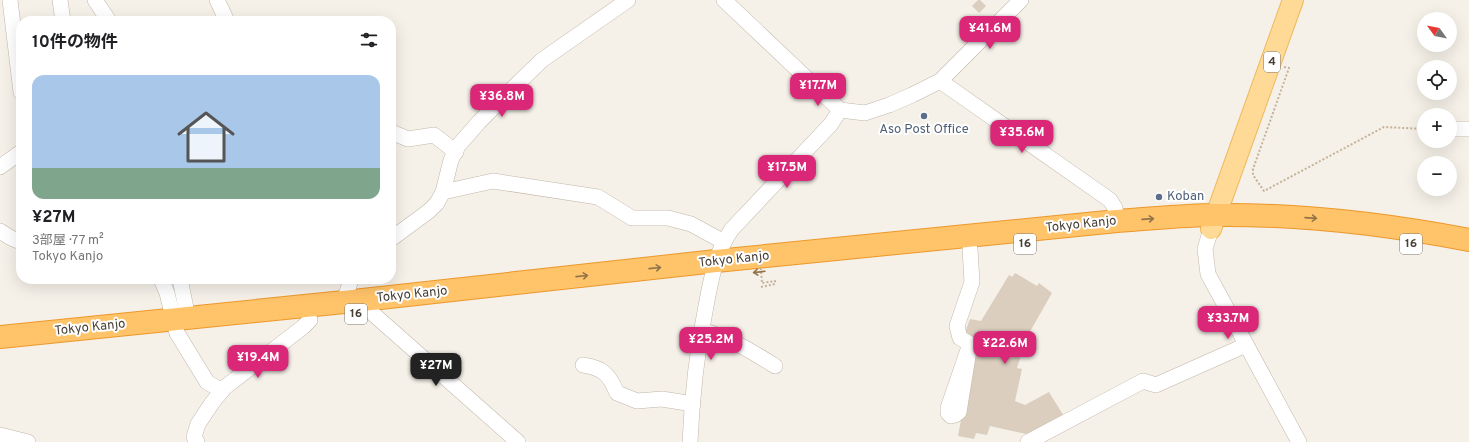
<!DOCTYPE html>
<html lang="ja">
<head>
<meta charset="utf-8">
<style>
	body { margin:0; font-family:Overpass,"Noto Sans JP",sans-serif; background:#f2f2f2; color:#202124; height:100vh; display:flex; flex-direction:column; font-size:15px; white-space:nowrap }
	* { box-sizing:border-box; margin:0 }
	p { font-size:13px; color:#757577 }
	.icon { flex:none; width:22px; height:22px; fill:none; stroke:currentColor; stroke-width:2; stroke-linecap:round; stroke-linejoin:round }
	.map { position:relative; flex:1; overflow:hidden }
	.sheet { position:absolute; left:16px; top:16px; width:380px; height:268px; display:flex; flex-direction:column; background:#fff; border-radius:16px; box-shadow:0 4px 16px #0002 }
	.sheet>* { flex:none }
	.needle { width:26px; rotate:303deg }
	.fabs { position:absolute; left:1417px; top:12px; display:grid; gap:8px }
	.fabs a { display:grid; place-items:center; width:40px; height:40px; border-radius:50%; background:#fff; box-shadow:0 4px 16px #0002; font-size:20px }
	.price { position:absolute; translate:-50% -34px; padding:0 9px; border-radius:8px; background:#db2777; color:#fff; font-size:13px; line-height:26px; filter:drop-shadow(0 1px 2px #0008) }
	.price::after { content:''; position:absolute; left:50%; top:24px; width:12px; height:9px; margin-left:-6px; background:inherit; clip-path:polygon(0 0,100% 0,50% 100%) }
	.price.on { background:#222; color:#fff }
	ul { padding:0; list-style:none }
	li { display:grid; align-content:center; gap:8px; height:212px; padding:0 16px }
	li span { display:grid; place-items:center; height:124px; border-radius:12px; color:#555 }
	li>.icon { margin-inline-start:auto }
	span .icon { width:72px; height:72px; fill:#fffc; stroke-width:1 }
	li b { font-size:17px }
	h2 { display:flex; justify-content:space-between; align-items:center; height:48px; padding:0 16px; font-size:17px }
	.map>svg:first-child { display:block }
	.building { fill:#dbcebf }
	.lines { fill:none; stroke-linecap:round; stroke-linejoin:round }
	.minor-casing { stroke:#c2b7a9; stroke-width:16 }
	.major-casing { stroke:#efb95c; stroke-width:22 }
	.highway-casing { stroke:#ec982b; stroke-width:24 }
	.path { stroke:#c5b299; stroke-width:2; stroke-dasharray:2 2; stroke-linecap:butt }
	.minor { stroke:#fff; stroke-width:15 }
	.major { stroke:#ffda97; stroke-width:20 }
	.highway { stroke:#ffc369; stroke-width:22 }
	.path-bridge { stroke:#c5b299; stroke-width:2; stroke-dasharray:2 2; stroke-linecap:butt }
	.oneway { stroke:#92744a }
	.service-dot { fill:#5c6f8a; stroke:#fff; stroke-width:1.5 }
	.labels { text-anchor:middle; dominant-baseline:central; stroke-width:4; stroke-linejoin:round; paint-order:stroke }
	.shield { fill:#fff; stroke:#807972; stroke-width:1 }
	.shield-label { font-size:12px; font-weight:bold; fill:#494035 }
	.service-label { font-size:13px; fill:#4e5e75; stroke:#fff }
	.street-label { font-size:13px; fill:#494035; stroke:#fff }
</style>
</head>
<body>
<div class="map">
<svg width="1469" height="442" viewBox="0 0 1469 442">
	<rect width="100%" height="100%" fill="#f5f0e8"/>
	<g class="building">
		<path d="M 978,0 L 980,0 L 986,6 L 979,13 L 972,6 Z"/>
		<path d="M 1015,273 L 1037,286 L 1039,283 L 1052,293 L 1024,342 L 1020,341 L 1021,346 L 1015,353 L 1021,355 L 1017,368 L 1022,369 L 1015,401 L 1025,405 L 1049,392 L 1065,418 L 1031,435 L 990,426 L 987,435 L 976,433 L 974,439 L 958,436 L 976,340 L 964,335 L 970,319 L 981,321 L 1009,275 L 1012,277 Z"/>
	</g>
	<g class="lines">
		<defs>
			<g id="minor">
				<path d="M 10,0 L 21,92"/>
				<path d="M 60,0 L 63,21"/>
				<path d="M 95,0 L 109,21"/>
				<path d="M 217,0 L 227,21"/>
				<path d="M 724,0 L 840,110 L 865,113 L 889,105 L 912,95 L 940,81 L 1021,0"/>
				<path d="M 940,81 L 1110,200 L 1115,208 L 1117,221"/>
				<path d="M 1450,129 L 1469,129"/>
				<path d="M 391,132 L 408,139 L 434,135 L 456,152"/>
				<path d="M 0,167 L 21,152"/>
				<path d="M 443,192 L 493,181 L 598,197 L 632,218 L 668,218 L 691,224 L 724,242"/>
				<path d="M 1211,229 L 1205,249 L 1208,274 L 1299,442"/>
				<path d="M 0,231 L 11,238 L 21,242"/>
				<path d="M 391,239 L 429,211 L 437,203 L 443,192 L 451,160 L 458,146 L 479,122 L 509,92 L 542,60 L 628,0"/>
				<path d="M 161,279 L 167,293 L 177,333 L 207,382 L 222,391"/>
				<path d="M 180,279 L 188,318"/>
				<path d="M 344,302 L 351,279"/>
				<path d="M 371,312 L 518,442"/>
				<path d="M 701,330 C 729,337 751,351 775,366"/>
				<path d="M 970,344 L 959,412 L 955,415 L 951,416 L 948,413 L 948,408 Z"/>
				<path d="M 970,344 L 960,338 L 957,326 L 972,282 L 970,249"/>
				<path d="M 583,365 C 603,368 609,374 617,393 L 637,401 L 662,399 L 693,404"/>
				<path d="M 0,435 L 28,442"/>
				<path d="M 197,442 L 194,437 L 198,424 L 212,403 L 224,388 L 303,327 L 310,320"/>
				<path d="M 690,442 C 692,396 697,351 706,306 C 711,279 716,251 732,229 L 831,124 L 840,110"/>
				<path d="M 1028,442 L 1143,381 L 1156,385 L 1246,345"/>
			</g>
			<path id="major" d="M 1211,229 L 1293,0"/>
			<path id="highway" d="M 0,337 L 344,302 L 716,261 L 1117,221 C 1150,219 1183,215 1216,215 C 1302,214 1385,224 1469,240"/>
		</defs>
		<use href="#minor" class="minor-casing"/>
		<use href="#major" class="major-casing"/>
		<use href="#highway" class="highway-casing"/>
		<g class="path">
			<path d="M 1284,67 L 1289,68 L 1253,169 L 1253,175 L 1264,191 L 1384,127 L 1424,129"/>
			<path d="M 761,287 L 775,284 L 775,281 L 762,283"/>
		</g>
		<use href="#minor" class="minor"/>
		<use href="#major" class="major"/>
		<use href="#highway" class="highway"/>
		<path class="path-bridge" d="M 759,248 L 762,283"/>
	</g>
	<defs><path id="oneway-shaft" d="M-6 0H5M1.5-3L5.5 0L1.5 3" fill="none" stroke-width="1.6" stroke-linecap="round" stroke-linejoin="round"/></defs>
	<g class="oneway">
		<use href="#oneway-shaft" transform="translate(1311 218) rotate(4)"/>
		<use href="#oneway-shaft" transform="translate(1148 219) rotate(-4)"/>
		<use href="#oneway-shaft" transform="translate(655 268) rotate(-6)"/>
		<use href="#oneway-shaft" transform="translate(759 272) rotate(173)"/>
		<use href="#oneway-shaft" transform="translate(582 276) rotate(-6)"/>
	</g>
	<g class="service-dot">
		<circle cx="924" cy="116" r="4"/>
		<circle cx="1159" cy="197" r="4"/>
	</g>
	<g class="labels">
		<g class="shield">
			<rect x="1264" y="52" width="16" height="20" rx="3"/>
			<rect x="1014" y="234" width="22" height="20" rx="3"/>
			<rect x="1400" y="234" width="22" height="20" rx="3"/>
			<rect x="345" y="304" width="22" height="20" rx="3"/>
		</g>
		<g class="shield-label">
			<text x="1272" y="62">4</text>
			<text x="1025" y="244">16</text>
			<text x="1411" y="244">16</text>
			<text x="356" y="314">16</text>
		</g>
		<g class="service-label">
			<text x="924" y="130">Aso Post Office</text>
			<text x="1167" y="197" text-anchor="start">Koban</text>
		</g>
		<g class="street-label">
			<text transform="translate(1081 225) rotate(-6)">Tokyo Kanjo</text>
			<text transform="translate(734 260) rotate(-6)">Tokyo Kanjo</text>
			<text transform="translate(412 295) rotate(-6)">Tokyo Kanjo</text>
			<text transform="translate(90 328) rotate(-6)">Tokyo Kanjo</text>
		</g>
	</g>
</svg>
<div class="fabs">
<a><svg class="needle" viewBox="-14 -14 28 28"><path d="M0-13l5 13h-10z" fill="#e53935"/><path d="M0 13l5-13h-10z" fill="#757577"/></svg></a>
<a><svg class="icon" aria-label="locate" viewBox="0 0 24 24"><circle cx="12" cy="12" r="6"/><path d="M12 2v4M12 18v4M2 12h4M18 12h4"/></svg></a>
<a>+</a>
<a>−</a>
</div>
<b class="price" style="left:990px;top:50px">¥41.6M</b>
<b class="price" style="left:818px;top:107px">¥17.7M</b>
<b class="price" style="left:502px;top:118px">¥36.8M</b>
<b class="price" style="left:1022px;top:154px">¥35.6M</b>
<b class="price" style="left:787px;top:189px">¥17.5M</b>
<b class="price" style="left:1228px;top:340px">¥33.7M</b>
<b class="price" style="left:711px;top:361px">¥25.2M</b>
<b class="price" style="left:1005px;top:365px">¥22.6M</b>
<b class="price" style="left:258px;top:379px">¥19.4M</b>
<b class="price on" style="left:436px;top:387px">¥27M</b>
<section class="sheet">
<h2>10件の物件<svg class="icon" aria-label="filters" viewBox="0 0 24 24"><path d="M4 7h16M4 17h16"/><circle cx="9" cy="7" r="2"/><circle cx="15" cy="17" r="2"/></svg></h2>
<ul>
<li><span style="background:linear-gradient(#a9c7e8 75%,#7fa58c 0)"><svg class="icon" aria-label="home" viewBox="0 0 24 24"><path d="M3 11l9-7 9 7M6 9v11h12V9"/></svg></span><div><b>¥27M</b><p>3部屋 · 77 m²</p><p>Tokyo Kanjo</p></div></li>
</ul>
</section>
</div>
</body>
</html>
